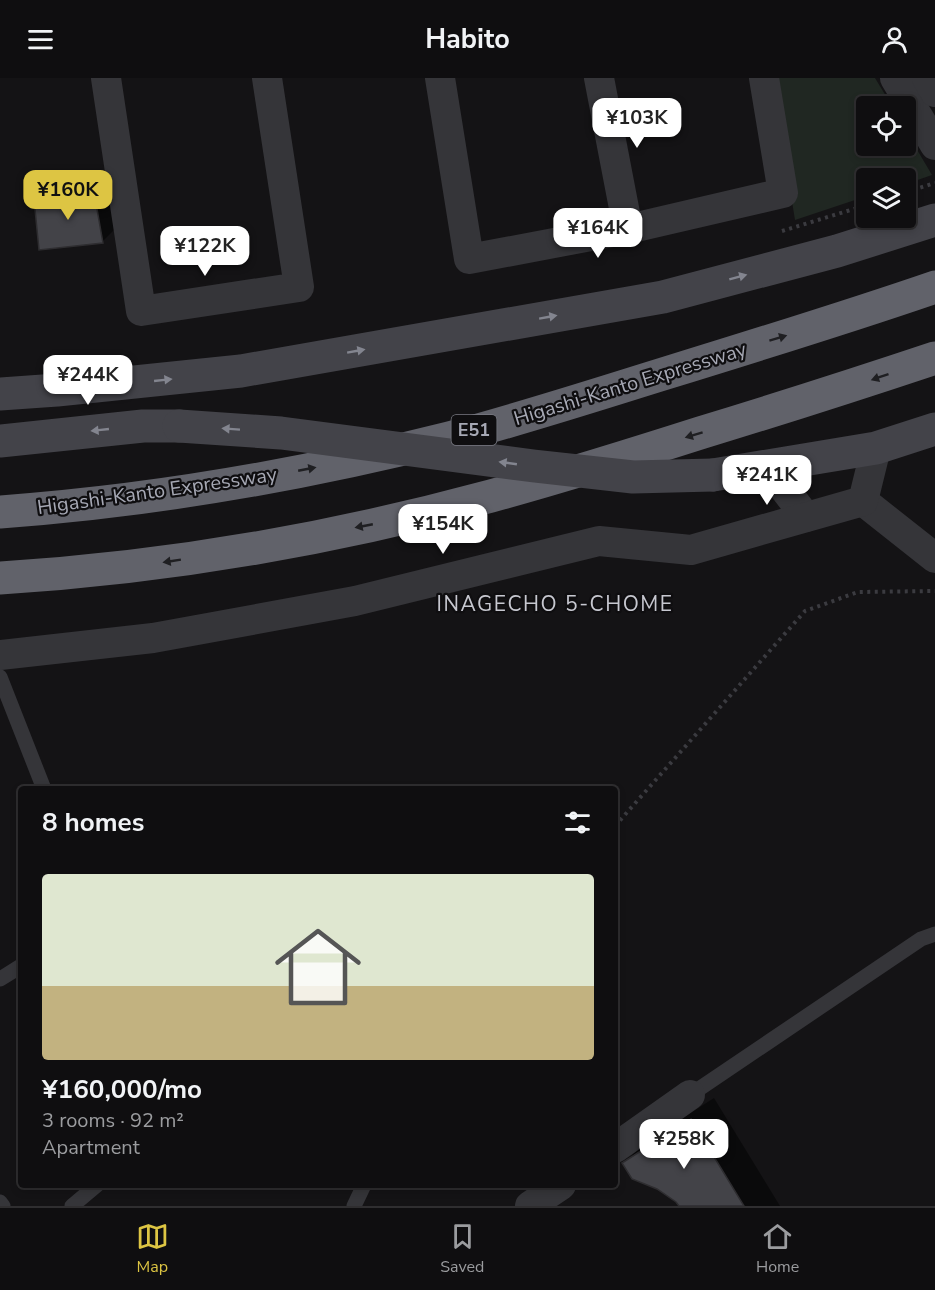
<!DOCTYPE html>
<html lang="en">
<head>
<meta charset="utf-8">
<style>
	body { margin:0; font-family:"Nunito Sans",sans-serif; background:#181719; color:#f1f3f6; height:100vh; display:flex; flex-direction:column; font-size:22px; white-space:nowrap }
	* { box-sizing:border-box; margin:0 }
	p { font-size:20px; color:#9b9c9f }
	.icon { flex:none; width:33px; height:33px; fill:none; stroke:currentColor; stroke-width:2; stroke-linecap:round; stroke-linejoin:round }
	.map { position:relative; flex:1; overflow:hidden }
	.panel { position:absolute; left:18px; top:708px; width:600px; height:402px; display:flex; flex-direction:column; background:#0f0e10; border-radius:6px; box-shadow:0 3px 9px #0003,0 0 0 2px #2f2e30 }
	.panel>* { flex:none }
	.controls { position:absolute; left:856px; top:18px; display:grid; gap:12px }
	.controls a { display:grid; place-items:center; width:60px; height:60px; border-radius:6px; background:#0f0e10; box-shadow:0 3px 9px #0003,0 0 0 2px #2f2e30; font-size:30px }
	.price { position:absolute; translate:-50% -51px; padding:0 14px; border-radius:12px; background:#fff; color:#222; font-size:20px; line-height:39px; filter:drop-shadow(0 2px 3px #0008) }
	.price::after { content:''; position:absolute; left:50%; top:36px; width:18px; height:14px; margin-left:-9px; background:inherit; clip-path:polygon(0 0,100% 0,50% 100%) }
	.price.selected { background:#ddc543; color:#111 }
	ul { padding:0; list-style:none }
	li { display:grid; align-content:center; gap:12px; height:318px; padding:0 24px }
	li span { display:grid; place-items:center; height:186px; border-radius:6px; color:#555 }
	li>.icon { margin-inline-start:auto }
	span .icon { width:108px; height:108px; fill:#fffc; stroke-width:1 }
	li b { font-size:26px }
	h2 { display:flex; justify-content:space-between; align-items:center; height:72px; padding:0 24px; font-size:26px }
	header { display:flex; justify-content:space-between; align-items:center; height:78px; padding:0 24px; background:#0f0e10; font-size:27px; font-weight:700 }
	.tabs { display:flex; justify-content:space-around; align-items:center; height:84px; border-top:2px solid #2f2e30; background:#0f0e10; font-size:16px; color:#9b9c9f }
	.tabs a { display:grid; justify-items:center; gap:3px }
	.tabs .selected { color:#ddc543 }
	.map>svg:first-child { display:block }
	.green { fill:#202722 }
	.shadow { fill:#0007 }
	.building { fill:#434348; stroke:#2e2d30; stroke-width:1.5 }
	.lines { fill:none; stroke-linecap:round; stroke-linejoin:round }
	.path { stroke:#3b3b40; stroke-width:4; stroke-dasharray:3 4.5; stroke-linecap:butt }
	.lane { stroke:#353539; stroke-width:15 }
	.street { stroke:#353539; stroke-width:30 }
	.secondary { stroke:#434349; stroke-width:33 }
	.highway { stroke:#61626a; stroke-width:33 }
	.secondary-bridge { stroke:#434349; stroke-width:33 }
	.oneway { fill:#83858f }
	.oneway2 { fill:#1f1f22 }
	.labels { text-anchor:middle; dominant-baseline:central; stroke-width:4.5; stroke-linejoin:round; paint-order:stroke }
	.shield { fill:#0f0e10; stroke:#797a83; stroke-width:1.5 }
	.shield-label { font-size:18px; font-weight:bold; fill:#a6a8b4 }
	.street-label { font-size:20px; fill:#a6a8b4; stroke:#0f0e10 }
	.neighbourhood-label { font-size:21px; letter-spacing:1.5px; fill:#c7c8d0; stroke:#0f0e10 }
</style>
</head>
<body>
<header><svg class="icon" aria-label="menu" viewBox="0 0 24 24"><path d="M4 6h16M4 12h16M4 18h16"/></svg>Habito<svg class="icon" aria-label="person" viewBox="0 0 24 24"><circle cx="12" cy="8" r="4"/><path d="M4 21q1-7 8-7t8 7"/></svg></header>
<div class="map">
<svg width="935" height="1128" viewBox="0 0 935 1128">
	<rect width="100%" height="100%" fill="#141315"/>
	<path class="green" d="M 772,0 L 875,0 L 892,28 L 867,28 L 867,68 L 906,68 L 906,53 L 932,97 L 906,106 L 906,100 L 867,100 L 867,118 L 795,142 Z"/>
	<g class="shadow">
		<path d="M 106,103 L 114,152 L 102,164 L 36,122 L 48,110 Z"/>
		<path d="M 714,1020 L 780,1128 L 680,1128 L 677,1122 L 624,1085 L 647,1063 Z"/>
	</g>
	<g class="building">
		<path d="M 94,114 L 103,165 L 39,172 L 34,121 Z"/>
		<path d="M 691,1041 L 744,1128 L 679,1128 L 676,1124 L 657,1111 L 632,1101 L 622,1085 Z"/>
	</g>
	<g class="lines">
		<g class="path">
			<path d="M 906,114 L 935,105"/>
			<path d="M 782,153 L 867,127"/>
			<path d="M 615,748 L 805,533 L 858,514 L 935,513"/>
		</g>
		<g class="lane">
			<path d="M 0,599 L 44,711"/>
			<path d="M 0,901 L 21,888"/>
			<path d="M 690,1017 L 921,861 L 935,856"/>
			<path d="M 0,1124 L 3,1128"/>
			<path d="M 72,1128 L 97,1107"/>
			<path d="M 354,1128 L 364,1107"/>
		</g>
		<g class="street">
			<path d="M 106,0 L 141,233 L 299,209 L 267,0"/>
			<path d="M 440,0 L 469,181 L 628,151 L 783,115 L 764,0"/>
			<path d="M 599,0 L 628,151"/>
			<path d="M 895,0 L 935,67"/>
			<path d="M 927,0 L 935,14"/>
			<path d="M 767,388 L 806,439"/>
			<path d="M 863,423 L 935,480"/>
			<path d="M 0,577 L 153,560 L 355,523 L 599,463 L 691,472 L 863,423 L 876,370"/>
			<path d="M 615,1070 L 690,1017"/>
			<path d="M 530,1128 L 561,1107"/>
		</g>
		<g class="secondary">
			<path d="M 0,316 L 57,312 L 241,293 L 663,219 L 837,173 L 935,142"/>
			<path d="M 0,363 L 143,348 L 179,348"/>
			<path d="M 713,397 L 876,370 L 935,351"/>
		</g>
		<g class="highway">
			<path d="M 0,434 C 151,423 302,397 449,360 C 521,341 592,318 663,296 C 754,268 845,240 935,209"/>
			<path d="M 0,500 C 165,490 332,461 491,418 C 561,399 631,377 700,355 C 779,331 857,306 935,280"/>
		</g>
		<path class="secondary-bridge" d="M 179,348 L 281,355 L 534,388 L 633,399 L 713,397"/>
	</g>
	<defs><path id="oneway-solid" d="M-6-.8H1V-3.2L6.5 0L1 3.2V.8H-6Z" transform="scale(1.5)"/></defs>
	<g class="oneway">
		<use href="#oneway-solid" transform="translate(738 199) rotate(-15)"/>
		<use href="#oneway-solid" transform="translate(548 239) rotate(-10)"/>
		<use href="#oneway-solid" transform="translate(356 273) rotate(-10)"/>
		<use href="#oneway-solid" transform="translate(163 302) rotate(-6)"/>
		<use href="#oneway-solid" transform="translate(231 351) rotate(-176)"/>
		<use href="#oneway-solid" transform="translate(100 352) rotate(174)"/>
		<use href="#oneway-solid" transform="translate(508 385) rotate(-172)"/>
	</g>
	<g class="oneway2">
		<use href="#oneway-solid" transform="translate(778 260) rotate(-17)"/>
		<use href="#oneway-solid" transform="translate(880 299) rotate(161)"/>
		<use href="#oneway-solid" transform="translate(694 357) rotate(163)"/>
		<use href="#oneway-solid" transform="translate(307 391) rotate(-11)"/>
		<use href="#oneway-solid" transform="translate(364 448) rotate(169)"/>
		<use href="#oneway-solid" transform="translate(172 483) rotate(171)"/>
	</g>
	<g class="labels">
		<rect class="shield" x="451.5" y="337" width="45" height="30" rx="4.5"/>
		<g class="shield-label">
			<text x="474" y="352">E51</text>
		</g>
		<g class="street-label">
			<text transform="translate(630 306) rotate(-17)">Higashi-Kanto Expressway</text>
			<text transform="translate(157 413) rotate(-8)">Higashi-Kanto Expressway</text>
		</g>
		<g class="neighbourhood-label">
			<text x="555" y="526">INAGECHO 5-CHOME</text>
		</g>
	</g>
</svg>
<div class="controls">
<a><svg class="icon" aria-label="locate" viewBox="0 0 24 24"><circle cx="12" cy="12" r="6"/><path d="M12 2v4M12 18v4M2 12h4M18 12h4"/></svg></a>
<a><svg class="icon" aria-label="layers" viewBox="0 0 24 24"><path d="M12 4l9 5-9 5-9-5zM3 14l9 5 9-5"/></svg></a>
</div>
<b class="price" style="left:637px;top:71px">¥103K</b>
<b class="price selected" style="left:68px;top:143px">¥160K</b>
<b class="price" style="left:598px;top:181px">¥164K</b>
<b class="price" style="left:205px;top:199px">¥122K</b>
<b class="price" style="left:88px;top:328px">¥244K</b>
<b class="price" style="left:767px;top:428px">¥241K</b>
<b class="price" style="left:443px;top:477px">¥154K</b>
<b class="price" style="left:684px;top:1092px">¥258K</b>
<section class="panel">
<h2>8 homes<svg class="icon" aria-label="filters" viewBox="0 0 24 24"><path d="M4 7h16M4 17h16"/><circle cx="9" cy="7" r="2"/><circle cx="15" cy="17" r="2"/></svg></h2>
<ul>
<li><span style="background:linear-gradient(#dfe7d0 60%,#c2b280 0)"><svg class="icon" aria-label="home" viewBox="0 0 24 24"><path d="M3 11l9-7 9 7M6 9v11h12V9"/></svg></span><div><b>¥160,000/mo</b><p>3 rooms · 92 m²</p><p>Apartment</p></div></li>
</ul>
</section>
</div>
<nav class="tabs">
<a class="selected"><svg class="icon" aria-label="map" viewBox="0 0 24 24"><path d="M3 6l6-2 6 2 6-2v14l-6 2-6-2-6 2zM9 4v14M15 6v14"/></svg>Map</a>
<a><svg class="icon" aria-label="saved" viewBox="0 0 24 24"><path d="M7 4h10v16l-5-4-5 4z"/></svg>Saved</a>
<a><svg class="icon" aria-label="home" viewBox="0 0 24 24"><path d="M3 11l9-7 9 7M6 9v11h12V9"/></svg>Home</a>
</nav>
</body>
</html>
